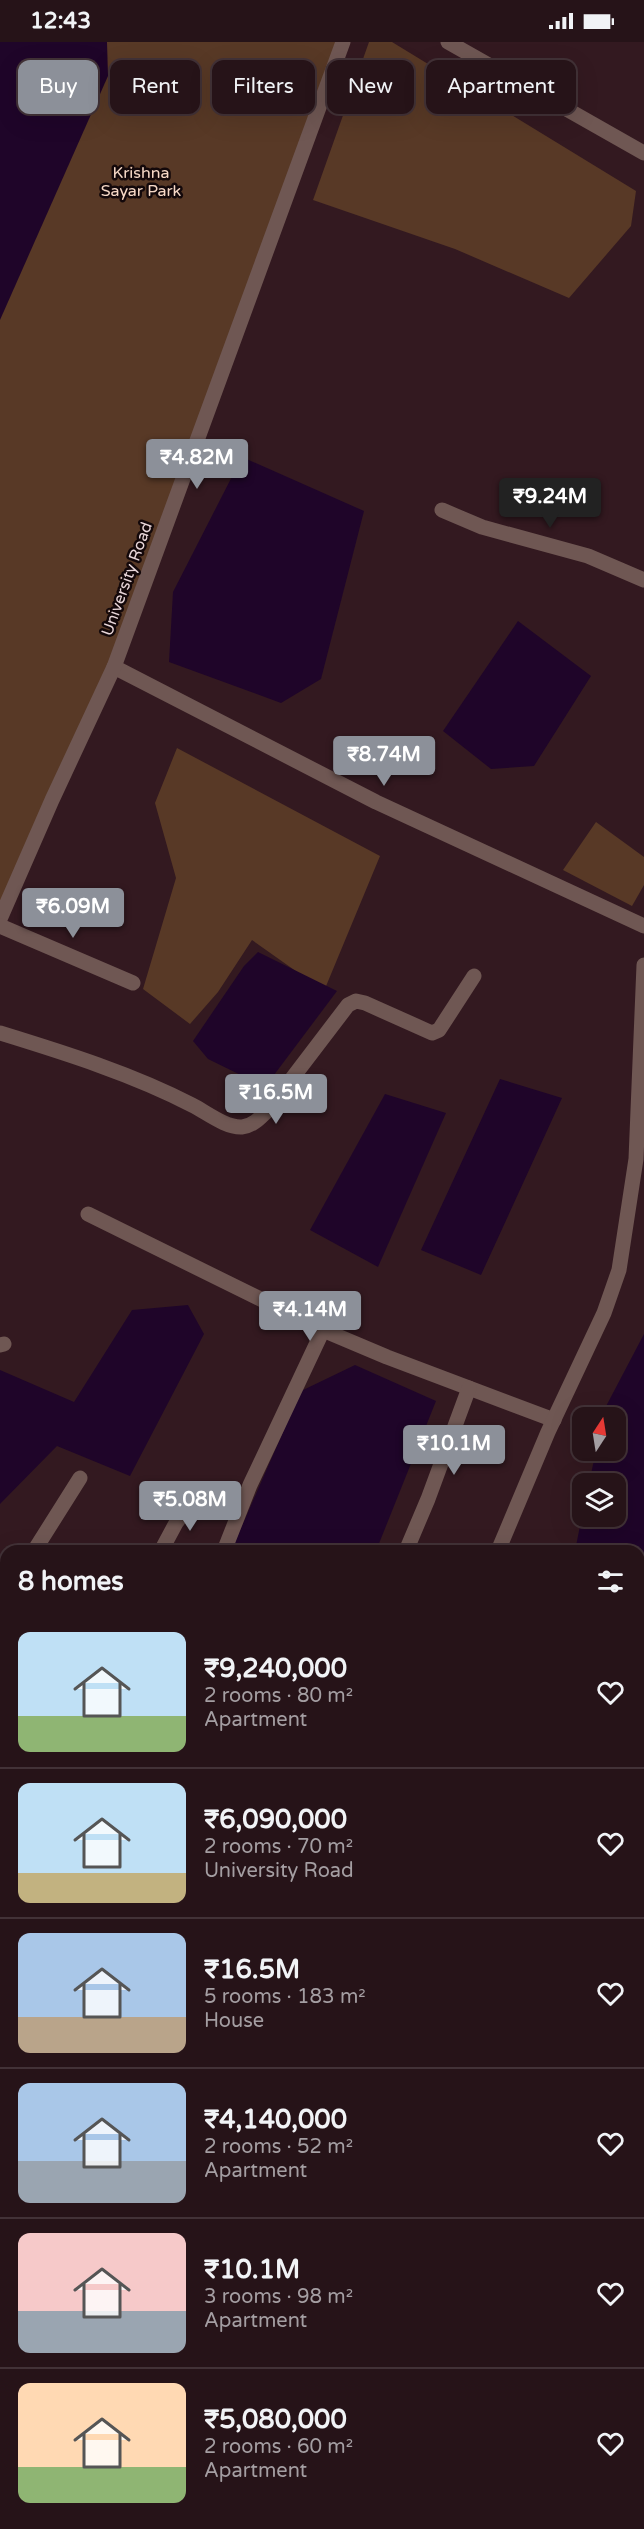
<!DOCTYPE html>
<html lang="en">
<head>
<meta charset="utf-8">
<style>
	body { margin:0; font-family:"Varela Round",sans-serif; background:#2e1c21; color:#f1f3f6; height:100vh; display:flex; flex-direction:column; font-size:22px; white-space:nowrap }
	* { box-sizing:border-box; margin:0 }
	p { font-size:20px; color:#a49ea2 }
	.icon { flex:none; width:33px; height:33px; fill:none; stroke:currentColor; stroke-width:2; stroke-linecap:round; stroke-linejoin:round }
	.map { position:relative; flex:1; overflow:hidden }
	.panel { position:absolute; left:0px; top:1503px; width:645px; height:984px; display:flex; flex-direction:column; background:#261318; border-radius:18px 18px 0 0; box-shadow:0 6px 24px #0002,0 0 0 2px #423237 }
	.panel>* { flex:none }
	.hud { position:absolute; left:18px; top:18px; width:609px; height:54px; display:flex; gap:12px }
	.needle { width:39px; rotate:12deg }
	.controls { position:absolute; left:572px; top:1365px; display:grid; gap:12px }
	.controls a { display:grid; place-items:center; width:54px; height:54px; border-radius:12px; background:#261318; box-shadow:0 6px 24px #0002,0 0 0 2px #423237; font-size:30px }
	.price { position:absolute; translate:-50% -51px; padding:0 14px; border-radius:6px; background:#8c9099; color:#fff; font-size:20px; line-height:39px; filter:drop-shadow(0 2px 3px #0008) }
	.price::after { content:''; position:absolute; left:50%; top:36px; width:18px; height:14px; margin-left:-9px; background:inherit; clip-path:polygon(0 0,100% 0,50% 100%) }
	.price.active { background:#222; color:#fff }
	ul { padding:0; list-style:none }
	li { display:flex; align-items:center; gap:18px; height:150px; padding:0 18px }
	li+li { border-top:2px solid #423237 }
	li span { display:grid; place-items:center; flex:none; width:168px; height:120px; border-radius:12px; color:#555 }
	li>.icon { margin-inline-start:auto }
	span .icon { width:72px; height:72px; fill:#fffc; stroke-width:1 }
	li b { font-size:26px }
	h2 { display:flex; justify-content:space-between; align-items:center; height:72px; padding:0 18px; font-size:26px }
	.chip { padding:0 21px; border-radius:12px; background:#261318; box-shadow:0 6px 24px #0002,0 0 0 2px #423237; font-size:21px; line-height:54px }
	.chip.active { background:#8c9099; color:#fff }
	.status { display:flex; justify-content:space-between; align-items:center; height:42px; padding:0 30px; background:#261318; direction:ltr }
	.status svg { height:16px; fill:currentColor }
	.map>svg:first-child { display:block }
	.built { fill:#412028 }
	.green { fill:#583926 }
	.water { fill:#1f0529 }
	.lines { fill:none; stroke-linecap:round; stroke-linejoin:round }
	.street { stroke:#6f5753; stroke-width:15 }
	.secondary { stroke:#9b746e; stroke-width:15 }
	.labels { text-anchor:middle; dominant-baseline:central; stroke-width:5; stroke-linejoin:round; paint-order:stroke }
	.park-label { font-size:16px; fill:#f7d9c7; stroke:#13080a }
	.street-label { font-size:16px; fill:#e9d7da; stroke:#13080a }
</style>
</head>
<body>
<div class="status"><b>12:43</b><svg viewBox="0 0 49 12"><path d="M0 12V9h3v3zM5 12V6h3v6zM10 12V3h3v9zM15 12V0h3v12zM26 1h20v11H26zM47 4h2v5h-2z"/></svg></div>
<div class="map">
<svg width="644" height="2487" viewBox="0 0 644 2487">
	<rect width="100%" height="100%" fill="#331920"/>
	<path class="built" d="M 0,2407 L 6,2408 L 6,2481 L 639,2481 L 639,2426 L 644,2426 L 644,2487 L 0,2487 Z"/>
	<g class="green">
		<path d="M 0,0 L 343,0 L 114,625 L 0,878 Z"/>
		<path d="M 369,0 L 392,0 L 636,149 L 631,184 L 569,256 L 455,207 L 313,158 Z"/>
		<path d="M 177,706 L 380,814 L 324,949 L 252,898 L 218,950 L 190,982 L 143,947 L 176,836 L 155,761 Z"/>
		<path d="M 596,780 L 644,815 L 644,843 L 632,864 L 563,828 Z"/>
	</g>
	<g class="water">
		<path d="M 0,0 L 107,0 L 108,34 L 0,278 Z"/>
		<path d="M 242,415 L 364,469 L 321,637 L 281,661 L 169,620 L 173,550 Z"/>
		<path d="M 518,579 L 591,634 L 534,724 L 491,727 L 443,689 Z"/>
		<path d="M 258,910 L 337,949 L 265,1045 L 208,1017 L 193,999 L 244,924 Z"/>
		<path d="M 500,1037 L 562,1056 L 481,1233 L 421,1208 Z"/>
		<path d="M 385,1052 L 446,1071 L 378,1225 L 310,1188 Z"/>
		<path d="M 188,1263 L 204,1292 L 130,1434 L 57,1404 L 0,1462 L 0,1328 L 74,1360 L 132,1268 Z"/>
		<path d="M 644,1292 L 644,1582 L 639,1585 L 639,1509 L 575,1509 L 582,1474 L 615,1474 L 615,1442 L 589,1441 L 596,1409 L 615,1408 L 615,1376 L 602,1375 L 603,1370 Z"/>
		<path d="M 355,1323 L 436,1359 L 376,1509 L 231,1509 L 301,1349 Z"/>
		<path d="M 0,1969 L 6,1971 L 6,2261 L 0,2259 Z"/>
	</g>
	<g class="lines">
		<g class="street">
			<path d="M 448,0 L 644,111"/>
			<path d="M 442,468 L 482,485 L 588,514 L 644,538"/>
			<path d="M 114,625 L 376,760 L 644,884"/>
			<path d="M 0,877 L 52,758 L 114,625 L 343,0"/>
			<path d="M 0,884 L 133,941"/>
			<path d="M 0,991 C 65,1011 132,1032 192,1063 C 206,1070 226,1086 242,1085 C 253,1084 261,1075 268,1068 L 348,963 L 356,959 L 365,961 L 432,991 L 439,988 L 474,934"/>
			<path d="M 88,1172 L 323,1288 L 387,1315 L 554,1378"/>
			<path d="M 0,1303 L 4,1302"/>
			<path d="M 34,1509 L 80,1436"/>
			<path d="M 161,1509 L 176,1481 L 195,1456"/>
			<path d="M 224,1509 L 250,1443 L 323,1288"/>
			<path d="M 406,1509 L 428,1457 L 469,1346"/>
			<path d="M 498,1509 L 548,1390 L 604,1271 L 619,1228 L 636,1117 L 644,923"/>
			<path d="M 0,1561 L 6,1552"/>
			<path d="M 0,1572 L 6,1572"/>
			<path d="M 0,1784 L 6,1786"/>
			<path d="M 0,1958 L 6,1960"/>
			<path d="M 639,2227 L 644,2230"/>
			<path d="M 641,2408 L 640,2379 L 644,2356"/>
		</g>
		<g class="secondary">
			<path d="M 0,2396 L 6,2397"/>
			<path d="M 639,2408 L 644,2408"/>
		</g>
	</g>
	<g class="labels">
		<g class="park-label">
			<text x="141" y="131">Krishna<tspan x="141" dy="18">Sayar Park</tspan></text>
		</g>
		<g class="street-label">
			<text transform="translate(127 537) rotate(-70)">University Road</text>
		</g>
	</g>
</svg>
<div class="controls">
<a><svg class="needle" viewBox="-14 -14 28 28"><path d="M0-13l5 13h-10z" fill="#e53935"/><path d="M0 13l5-13h-10z" fill="#a49ea2"/></svg></a>
<a><svg class="icon" aria-label="layers" viewBox="0 0 24 24"><path d="M12 4l9 5-9 5-9-5zM3 14l9 5 9-5"/></svg></a>
</div>
<b class="price" style="left:197px;top:448px">₹4.82M</b>
<b class="price active" style="left:550px;top:487px">₹9.24M</b>
<b class="price" style="left:384px;top:745px">₹8.74M</b>
<b class="price" style="left:73px;top:897px">₹6.09M</b>
<b class="price" style="left:276px;top:1083px">₹16.5M</b>
<b class="price" style="left:310px;top:1300px">₹4.14M</b>
<b class="price" style="left:454px;top:1434px">₹10.1M</b>
<b class="price" style="left:190px;top:1490px">₹5.08M</b>
<div class="hud">
<a class="chip active">Buy</a>
<a class="chip">Rent</a>
<a class="chip">Filters</a>
<a class="chip">New</a>
<a class="chip">Apartment</a>
</div>
<section class="panel">
<h2>8 homes<svg class="icon" aria-label="filters" viewBox="0 0 24 24"><path d="M4 7h16M4 17h16"/><circle cx="9" cy="7" r="2"/><circle cx="15" cy="17" r="2"/></svg></h2>
<ul>
<li><span style="background:linear-gradient(#bfe0f5 70%,#8fb573 0)"><svg class="icon" aria-label="home" viewBox="0 0 24 24"><path d="M3 11l9-7 9 7M6 9v11h12V9"/></svg></span><div><b>₹9,240,000</b><p>2 rooms · 80 m²</p><p>Apartment</p></div><svg class="icon" aria-label="heart" viewBox="0 0 24 24"><path d="M12 20l-8-8c-3-5 5-10 8-4 3-6 11-1 8 4z"/></svg></li>
<li><span style="background:linear-gradient(#bfe0f5 75%,#c2b280 0)"><svg class="icon" aria-label="home" viewBox="0 0 24 24"><path d="M3 11l9-7 9 7M6 9v11h12V9"/></svg></span><div><b>₹6,090,000</b><p>2 rooms · 70 m²</p><p>University Road</p></div><svg class="icon" aria-label="heart" viewBox="0 0 24 24"><path d="M12 20l-8-8c-3-5 5-10 8-4 3-6 11-1 8 4z"/></svg></li>
<li><span style="background:linear-gradient(#a9c7e8 70%,#b9a48a 0)"><svg class="icon" aria-label="home" viewBox="0 0 24 24"><path d="M3 11l9-7 9 7M6 9v11h12V9"/></svg></span><div><b>₹16.5M</b><p>5 rooms · 183 m²</p><p>House</p></div><svg class="icon" aria-label="heart" viewBox="0 0 24 24"><path d="M12 20l-8-8c-3-5 5-10 8-4 3-6 11-1 8 4z"/></svg></li>
<li><span style="background:linear-gradient(#a9c7e8 65%,#9aa5b1 0)"><svg class="icon" aria-label="home" viewBox="0 0 24 24"><path d="M3 11l9-7 9 7M6 9v11h12V9"/></svg></span><div><b>₹4,140,000</b><p>2 rooms · 52 m²</p><p>Apartment</p></div><svg class="icon" aria-label="heart" viewBox="0 0 24 24"><path d="M12 20l-8-8c-3-5 5-10 8-4 3-6 11-1 8 4z"/></svg></li>
<li><span style="background:linear-gradient(#f6c9c9 65%,#9aa5b1 0)"><svg class="icon" aria-label="home" viewBox="0 0 24 24"><path d="M3 11l9-7 9 7M6 9v11h12V9"/></svg></span><div><b>₹10.1M</b><p>3 rooms · 98 m²</p><p>Apartment</p></div><svg class="icon" aria-label="heart" viewBox="0 0 24 24"><path d="M12 20l-8-8c-3-5 5-10 8-4 3-6 11-1 8 4z"/></svg></li>
<li><span style="background:linear-gradient(#ffd9b3 70%,#8fb573 0)"><svg class="icon" aria-label="home" viewBox="0 0 24 24"><path d="M3 11l9-7 9 7M6 9v11h12V9"/></svg></span><div><b>₹5,080,000</b><p>2 rooms · 60 m²</p><p>Apartment</p></div><svg class="icon" aria-label="heart" viewBox="0 0 24 24"><path d="M12 20l-8-8c-3-5 5-10 8-4 3-6 11-1 8 4z"/></svg></li>
</ul>
</section>
</div>
</body>
</html>
